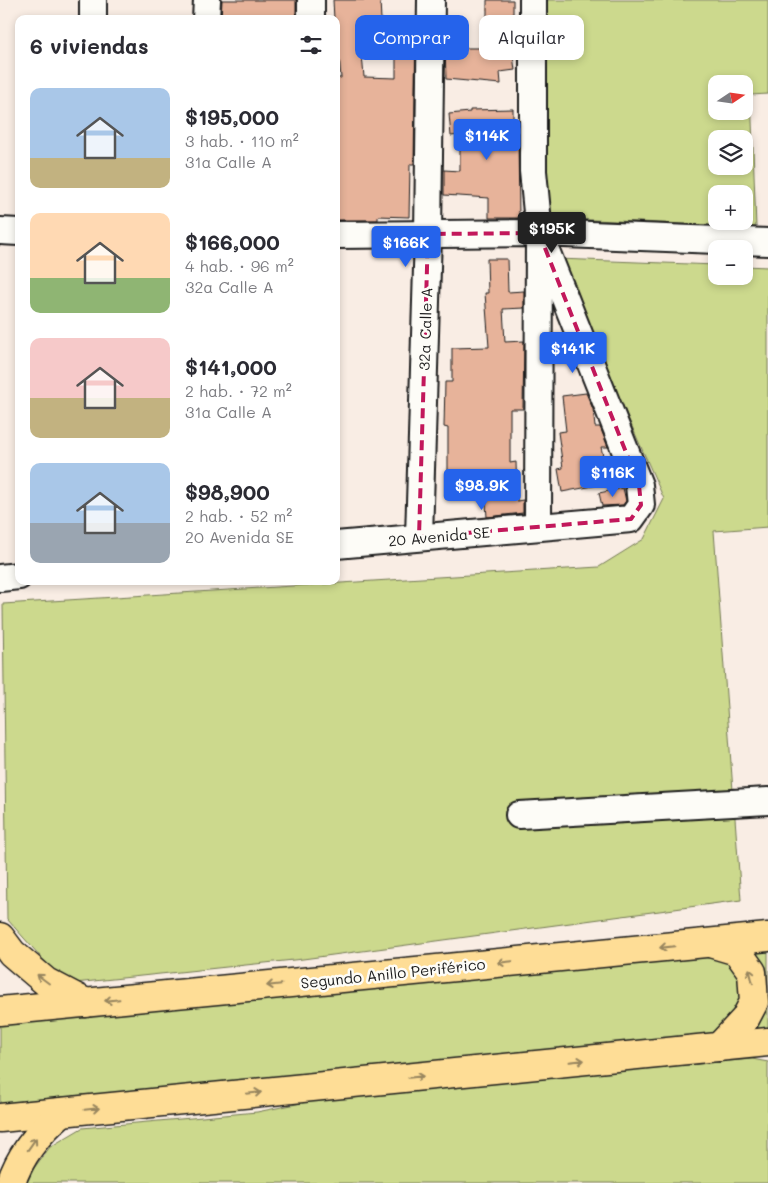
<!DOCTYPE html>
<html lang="es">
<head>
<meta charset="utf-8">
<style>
	body { margin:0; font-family:Mali,sans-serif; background:#f7f7f7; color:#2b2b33; height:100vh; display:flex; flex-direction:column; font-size:19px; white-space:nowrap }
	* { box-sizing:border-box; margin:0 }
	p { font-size:16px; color:#7c7c81 }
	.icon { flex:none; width:28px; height:28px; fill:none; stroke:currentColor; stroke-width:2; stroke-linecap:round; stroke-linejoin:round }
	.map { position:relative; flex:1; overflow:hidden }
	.details { position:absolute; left:15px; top:15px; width:325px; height:570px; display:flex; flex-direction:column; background:#fff; border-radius:10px; box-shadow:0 2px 8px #0003 }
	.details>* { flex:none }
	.banner { position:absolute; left:355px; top:15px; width:338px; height:45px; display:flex; gap:10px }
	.needle { width:32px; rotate:77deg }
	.tools { position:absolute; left:708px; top:75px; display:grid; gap:10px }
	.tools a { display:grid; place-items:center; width:45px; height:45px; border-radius:10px; background:#fff; box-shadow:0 2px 8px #0003; font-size:25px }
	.price { position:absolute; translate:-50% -42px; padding:0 11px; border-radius:5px; background:#2563eb; color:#fff; font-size:16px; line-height:32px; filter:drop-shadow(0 1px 2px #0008) }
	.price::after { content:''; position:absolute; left:50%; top:30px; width:15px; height:11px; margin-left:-8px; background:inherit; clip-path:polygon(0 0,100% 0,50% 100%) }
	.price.selected { background:#222; color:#fff }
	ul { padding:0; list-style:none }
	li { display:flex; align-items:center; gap:15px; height:125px; padding:0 15px }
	li span { display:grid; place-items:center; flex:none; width:140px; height:100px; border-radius:10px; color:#555 }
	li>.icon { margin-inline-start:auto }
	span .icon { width:60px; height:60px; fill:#fffc; stroke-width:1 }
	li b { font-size:21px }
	h2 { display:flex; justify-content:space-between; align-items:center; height:60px; padding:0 15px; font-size:21px }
	.pill { padding:0 18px; border-radius:10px; background:#fff; box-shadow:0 2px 8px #0003; font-size:18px; line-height:45px }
	.pill.selected { background:#2563eb; color:#fff }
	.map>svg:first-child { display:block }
	.green { fill:#ccd98d; stroke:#747a54; fill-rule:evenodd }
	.building { fill:#e7b39a; stroke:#1c1c1c; fill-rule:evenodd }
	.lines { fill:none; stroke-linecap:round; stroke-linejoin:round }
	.minor-casing { stroke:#1c1c1c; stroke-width:30 }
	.major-casing { stroke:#1c1c1c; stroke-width:31 }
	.minor { stroke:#fdfcf7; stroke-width:26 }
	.major { stroke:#fedd96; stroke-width:28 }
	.oneway { stroke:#98865f }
	.marked { fill:none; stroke:#c2185b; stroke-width:4; stroke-dasharray:10 6; stroke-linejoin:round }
	.labels { text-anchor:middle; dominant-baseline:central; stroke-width:5; stroke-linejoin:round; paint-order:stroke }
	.street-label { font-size:15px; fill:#1c1c1c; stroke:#fdfcf7 }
</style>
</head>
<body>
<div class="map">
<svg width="768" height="1183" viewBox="0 0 768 1183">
	<rect width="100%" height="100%" fill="#f9ede4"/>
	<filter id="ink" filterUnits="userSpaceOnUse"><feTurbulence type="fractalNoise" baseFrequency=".02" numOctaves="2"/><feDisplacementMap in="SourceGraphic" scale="10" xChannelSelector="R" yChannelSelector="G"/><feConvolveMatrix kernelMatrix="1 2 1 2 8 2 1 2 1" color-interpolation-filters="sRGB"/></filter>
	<g filter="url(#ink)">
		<g class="green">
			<path d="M 546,0 L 768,0 L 768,94 L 751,95 L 756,227 L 547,218 ZM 716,84 L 744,84 L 744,111 L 716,111 ZM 716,139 L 744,139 L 744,166 L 716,166 ZM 716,194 L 744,194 L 744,221 L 716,221 Z"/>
			<path d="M 558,259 L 716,265 L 716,276 L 744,276 L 744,266 L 768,267 L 768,527 L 714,531 L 741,900 L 303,959 L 65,984 L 7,919 L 3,604 L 599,567 L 644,539 L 664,499 Z"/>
			<path d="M 768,938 L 768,1029 L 742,1031 L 763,1003 L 734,941 Z"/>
			<path d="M 734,953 L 751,1001 L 718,1038 L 0,1116 L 0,1016 Z"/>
			<path d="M 752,1059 L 768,1062 L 768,1183 L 27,1183 L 34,1168 L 50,1147 L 82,1128 L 257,1112 L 331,1097 Z"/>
		</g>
		<g class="building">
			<path d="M 222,0 L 296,0 L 296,19 L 221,19 Z"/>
			<path d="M 333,0 L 380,0 L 381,20 L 416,18 L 414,164 L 410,164 L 409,217 L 378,216 L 378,220 L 336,220 L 336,78 L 341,78 L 336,19 L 334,19 ZM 396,41 L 396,78 L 364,77 L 361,44 Z"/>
			<path d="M 487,0 L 513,0 L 513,19 L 487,18 Z"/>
			<path d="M 445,44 L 466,46 L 466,48 L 512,48 L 515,70 L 500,72 L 501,84 L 446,79 Z"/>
			<path d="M 513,109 L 513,137 L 518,137 L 519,218 L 489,218 L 489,198 L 444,195 L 444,170 L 460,171 L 460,135 L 451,136 L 449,114 L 470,112 L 470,110 Z"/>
			<path d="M 487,259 L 507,259 L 508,292 L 524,291 L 524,308 L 503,309 L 505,342 L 524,341 L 523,409 L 510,409 L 510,463 L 516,462 L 517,501 L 523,500 L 523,513 L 487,517 L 485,489 L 448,489 L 448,428 L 444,427 L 445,382 L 452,382 L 452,348 L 489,347 L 485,293 L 488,293 Z"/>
			<path d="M 586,393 L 593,409 L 595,427 L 600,427 L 608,447 L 601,447 L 609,483 L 562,492 L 558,469 L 563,468 L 558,432 L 566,431 L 562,396 Z"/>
			<path d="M 623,488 L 626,501 L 623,505 L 602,506 L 599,493 Z"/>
		</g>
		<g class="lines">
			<defs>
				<g id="minor">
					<path d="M 533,0 L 533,171 L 539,233 L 538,527"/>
					<path d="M 93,19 L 93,0"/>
					<path d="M 206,19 L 207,0"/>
					<path d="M 311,19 L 311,0"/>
					<path d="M 0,231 L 19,232"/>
					<path d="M 336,235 L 539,233 L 768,242"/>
					<path d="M 419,537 L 428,234 L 431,0"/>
					<path d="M 336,545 L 631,519 L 641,505 L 639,485 L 539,233"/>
					<path d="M 0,578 L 19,576"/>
					<path d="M 519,815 L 768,801"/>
				</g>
				<g id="major">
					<path d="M 0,937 L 12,953 L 46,982 L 86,1003"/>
					<path d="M 710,943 L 737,951 L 752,972 L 754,1002 L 745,1019 L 719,1047"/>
					<path d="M 0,1011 L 768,937"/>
					<path d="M 0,1118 L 768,1042"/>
					<path d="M 11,1183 C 20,1155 40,1131 62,1112"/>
				</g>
			</defs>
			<use href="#minor" class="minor-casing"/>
			<use href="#major" class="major-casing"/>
			<use href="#minor" class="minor"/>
			<use href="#major" class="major"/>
		</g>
		<defs><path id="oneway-shaft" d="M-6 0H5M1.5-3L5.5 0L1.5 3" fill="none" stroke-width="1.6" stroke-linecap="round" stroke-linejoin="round" transform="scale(1.25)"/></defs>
		<g class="oneway">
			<use href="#oneway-shaft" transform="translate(667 947) rotate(174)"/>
			<use href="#oneway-shaft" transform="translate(505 962) rotate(174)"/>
			<use href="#oneway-shaft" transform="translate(751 976) rotate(-104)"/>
			<use href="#oneway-shaft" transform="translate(43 979) rotate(-143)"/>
			<use href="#oneway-shaft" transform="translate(274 985) rotate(174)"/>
			<use href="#oneway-shaft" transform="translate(112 1000) rotate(174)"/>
			<use href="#oneway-shaft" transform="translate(577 1061) rotate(-6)"/>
			<use href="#oneway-shaft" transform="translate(416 1077) rotate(-6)"/>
			<use href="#oneway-shaft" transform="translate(254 1093) rotate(-6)"/>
			<use href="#oneway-shaft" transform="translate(92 1109) rotate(-6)"/>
			<use href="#oneway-shaft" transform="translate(32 1144) rotate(-55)"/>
		</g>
	</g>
	<path class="marked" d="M 539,233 L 639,485 L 641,505 L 631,519 L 419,537 L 428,234 Z"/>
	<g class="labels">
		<g class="street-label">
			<text transform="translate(425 329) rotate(-88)">32a Calle A</text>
			<text transform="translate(439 536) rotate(-5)">20 Avenida SE</text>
			<text transform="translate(393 973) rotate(-6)">Segundo Anillo Periférico</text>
		</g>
	</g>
</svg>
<div class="tools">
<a><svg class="needle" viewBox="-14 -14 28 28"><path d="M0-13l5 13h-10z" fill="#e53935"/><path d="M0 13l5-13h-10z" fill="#7c7c81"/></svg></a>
<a><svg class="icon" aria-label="layers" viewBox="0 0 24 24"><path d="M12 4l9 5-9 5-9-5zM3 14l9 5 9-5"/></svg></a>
<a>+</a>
<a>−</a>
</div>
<b class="price" style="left:487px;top:161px">$114K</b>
<b class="price selected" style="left:552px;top:254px">$195K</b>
<b class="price" style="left:406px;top:268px">$166K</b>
<b class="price" style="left:573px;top:374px">$141K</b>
<b class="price" style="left:613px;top:498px">$116K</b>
<b class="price" style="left:482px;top:511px">$98.9K</b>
<div class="banner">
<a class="pill selected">Comprar</a>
<a class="pill">Alquilar</a>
</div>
<section class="details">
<h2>6 viviendas<svg class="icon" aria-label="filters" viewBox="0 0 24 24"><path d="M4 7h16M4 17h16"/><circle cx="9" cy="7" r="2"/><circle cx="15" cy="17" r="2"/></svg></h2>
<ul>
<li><span style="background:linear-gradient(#a9c7e8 70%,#c2b280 0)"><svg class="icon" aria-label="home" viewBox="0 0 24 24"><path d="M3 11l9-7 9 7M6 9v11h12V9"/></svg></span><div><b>$195,000</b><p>3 hab. · 110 m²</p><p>31a Calle A</p></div></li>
<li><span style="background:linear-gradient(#ffd9b3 65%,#8fb573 0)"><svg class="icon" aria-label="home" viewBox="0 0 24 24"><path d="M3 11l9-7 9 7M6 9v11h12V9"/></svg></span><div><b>$166,000</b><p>4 hab. · 96 m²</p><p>32a Calle A</p></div></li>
<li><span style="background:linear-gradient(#f6c9c9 60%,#c2b280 0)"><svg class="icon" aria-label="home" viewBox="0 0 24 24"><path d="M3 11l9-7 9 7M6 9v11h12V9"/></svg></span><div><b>$141,000</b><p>2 hab. · 72 m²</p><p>31a Calle A</p></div></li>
<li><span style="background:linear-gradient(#a9c7e8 60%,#9aa5b1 0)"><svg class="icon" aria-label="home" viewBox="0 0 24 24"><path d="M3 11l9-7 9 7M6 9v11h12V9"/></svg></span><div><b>$98,900</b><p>2 hab. · 52 m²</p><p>20 Avenida SE</p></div></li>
</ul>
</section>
</div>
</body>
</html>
